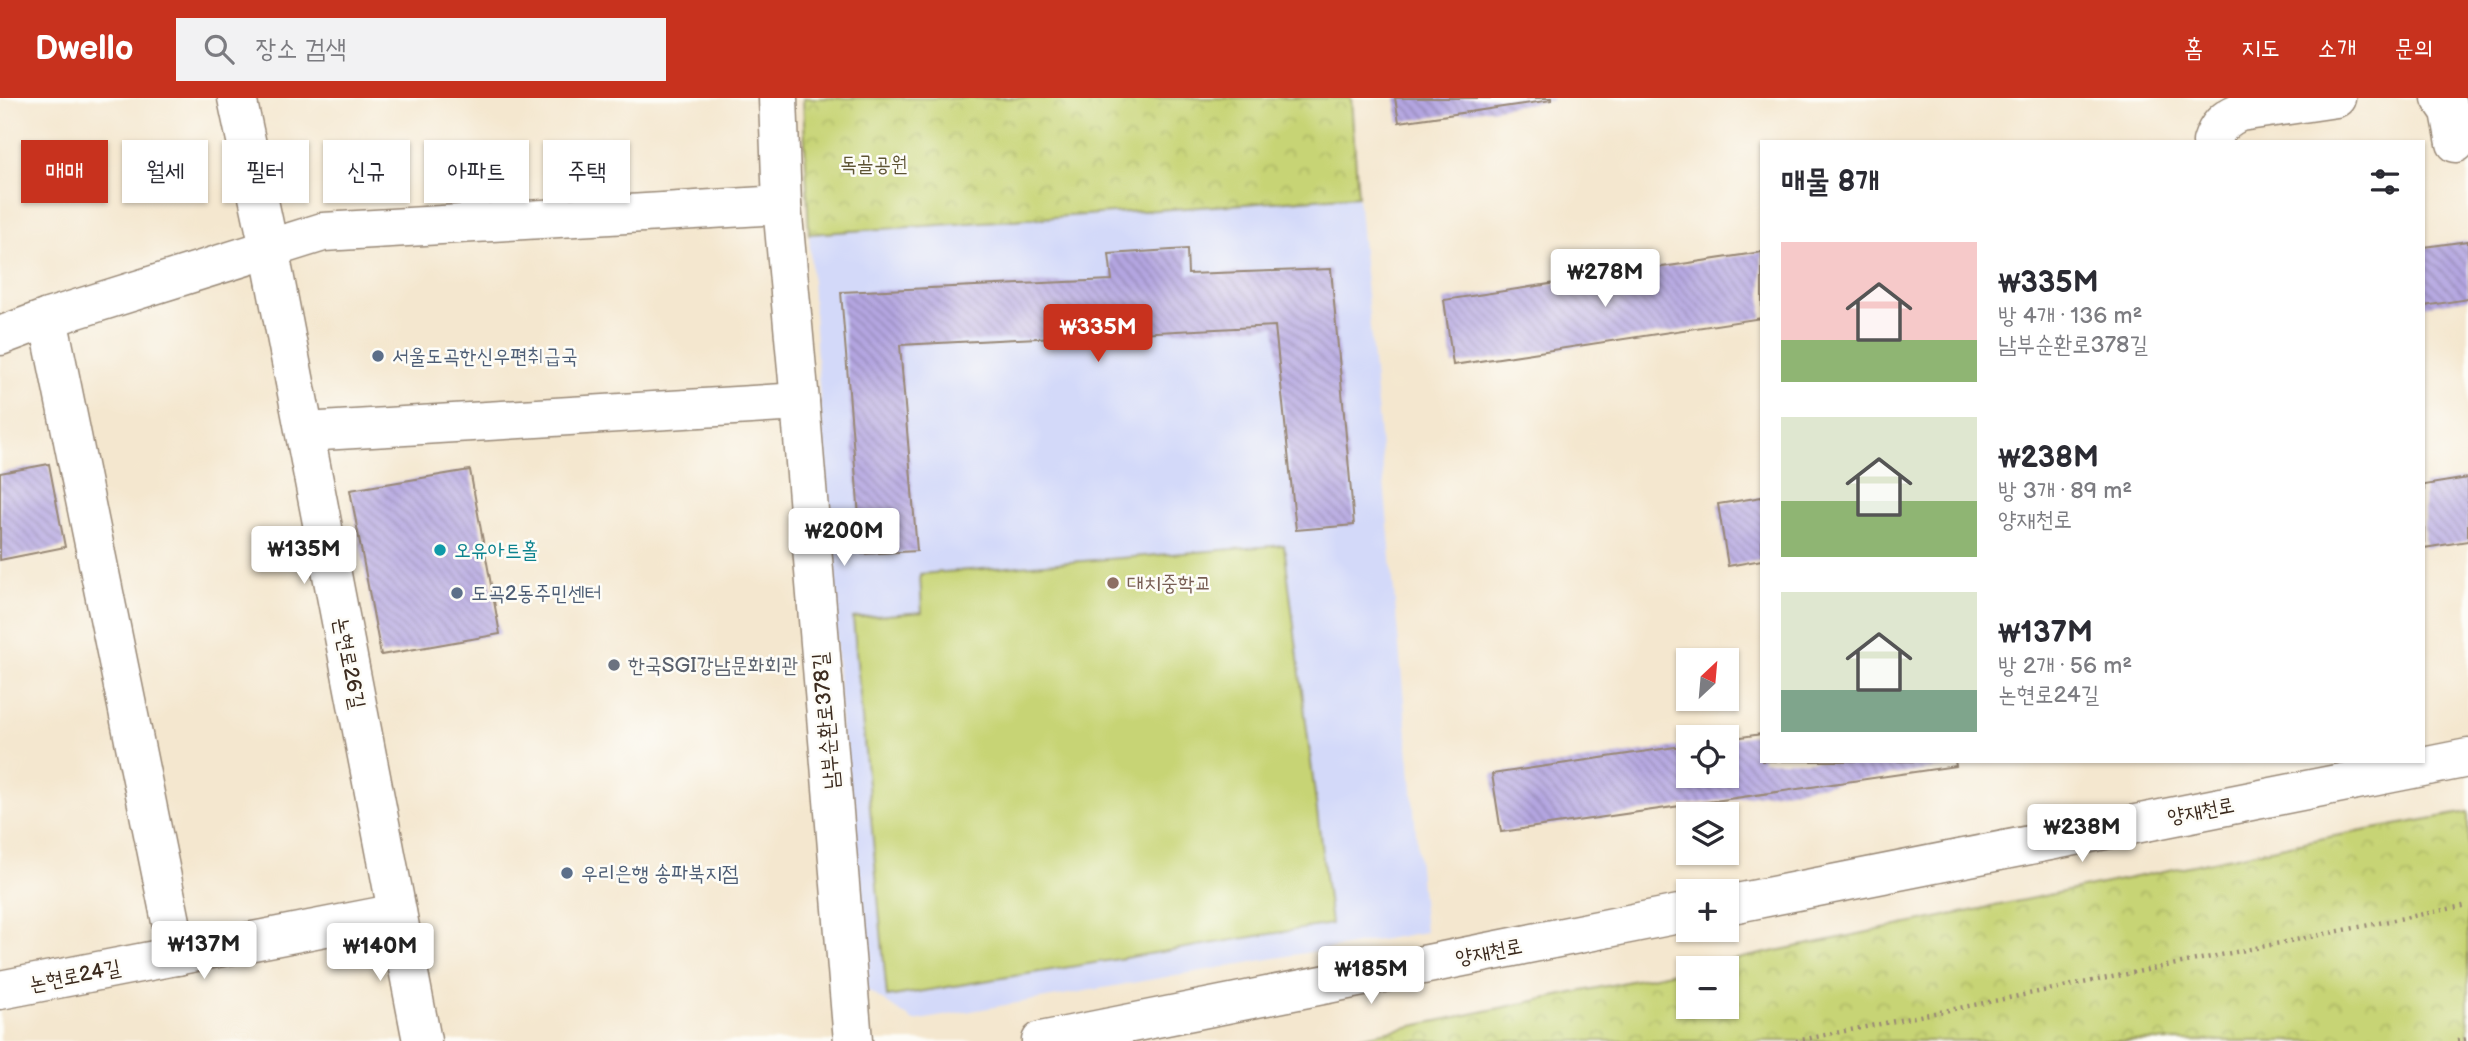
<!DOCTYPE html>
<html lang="ko">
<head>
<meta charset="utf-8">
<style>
	body { margin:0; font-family:"Balsamiq Sans","Poor Story",sans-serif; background:#f2f2f3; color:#2b2b33; height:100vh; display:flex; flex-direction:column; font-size:26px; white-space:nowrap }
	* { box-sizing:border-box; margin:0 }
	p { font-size:23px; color:#7c7c81 }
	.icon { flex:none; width:38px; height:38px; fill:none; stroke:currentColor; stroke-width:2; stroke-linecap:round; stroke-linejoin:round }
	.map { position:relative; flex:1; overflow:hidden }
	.drawer { position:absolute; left:1760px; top:42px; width:665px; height:623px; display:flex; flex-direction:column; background:#fff; border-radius:0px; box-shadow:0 2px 5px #0004 }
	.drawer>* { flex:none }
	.banner { position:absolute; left:21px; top:42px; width:665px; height:63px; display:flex; gap:14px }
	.needle { width:46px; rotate:26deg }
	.buttons { position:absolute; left:1676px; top:550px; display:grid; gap:14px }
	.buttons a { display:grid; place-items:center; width:63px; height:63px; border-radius:0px; background:#fff; box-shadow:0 2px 5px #0004; font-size:35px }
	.price { position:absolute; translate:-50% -60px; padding:0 16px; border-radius:7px; background:#fff; color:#222; font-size:23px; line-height:46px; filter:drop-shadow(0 2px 4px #0008) }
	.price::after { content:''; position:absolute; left:50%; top:42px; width:21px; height:16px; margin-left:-10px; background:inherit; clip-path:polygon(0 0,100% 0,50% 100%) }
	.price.current { background:#c8321e; color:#fff }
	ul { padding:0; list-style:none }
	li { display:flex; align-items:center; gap:21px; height:175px; padding:0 21px }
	li span { display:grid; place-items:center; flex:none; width:196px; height:140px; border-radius:0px; color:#555 }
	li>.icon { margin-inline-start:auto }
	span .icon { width:84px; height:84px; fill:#fffc; stroke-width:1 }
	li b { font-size:30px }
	h2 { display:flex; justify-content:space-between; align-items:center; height:84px; padding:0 21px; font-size:30px }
	.pill { padding:0 24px; border-radius:0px; background:#fff; box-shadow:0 2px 5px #0004; font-size:24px; line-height:63px }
	.pill.current { background:#c8321e; color:#fff }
	header { display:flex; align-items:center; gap:42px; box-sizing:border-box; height:98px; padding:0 35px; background:#c8321e; color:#fff }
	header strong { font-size:33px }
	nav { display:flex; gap:38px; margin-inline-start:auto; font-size:24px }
	.search { width:490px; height:63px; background:#f2f2f3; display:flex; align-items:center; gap:18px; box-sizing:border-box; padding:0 24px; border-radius:0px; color:#7c7c81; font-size:26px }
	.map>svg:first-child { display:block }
	.built { fill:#d3d9f9 }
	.park { fill:url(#park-crowns); stroke:#817f4a; stroke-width:2 }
	.pitch { fill:#c7d475; stroke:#817f4a; stroke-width:2 }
	.building { fill:url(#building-back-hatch) }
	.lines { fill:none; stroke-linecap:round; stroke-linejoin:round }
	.minor-casing { stroke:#988876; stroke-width:41 }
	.path { stroke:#988876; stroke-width:4.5; stroke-dasharray:2 5; stroke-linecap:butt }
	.minor { stroke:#fff; stroke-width:38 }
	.service-dot { fill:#5c6f8a; stroke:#fdfcf7; stroke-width:2.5 }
	.culture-dot { fill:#0f9aa8; stroke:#fdfcf7; stroke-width:2.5 }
	.education-dot { fill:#8d6e63; stroke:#fdfcf7; stroke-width:2.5 }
	.worship-dot { fill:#6b7280; stroke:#fdfcf7; stroke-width:2.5 }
	.labels { text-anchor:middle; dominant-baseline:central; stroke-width:5; stroke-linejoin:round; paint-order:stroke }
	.park-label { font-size:21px; fill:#5e5434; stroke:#fdfcf7 }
	.service-label { font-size:21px; fill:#4e5e75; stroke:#fdfcf7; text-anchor:start }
	.culture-label { font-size:21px; fill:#0d838f; stroke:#fdfcf7; text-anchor:start }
	.education-label { font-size:21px; fill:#785e54; stroke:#fdfcf7; text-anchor:start }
	.street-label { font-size:21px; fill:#3b2a1e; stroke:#fdfcf7 }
	.worship-label { font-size:21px; fill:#5b616d; stroke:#fdfcf7; text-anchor:start }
</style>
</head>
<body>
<header>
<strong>Dwello</strong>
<div class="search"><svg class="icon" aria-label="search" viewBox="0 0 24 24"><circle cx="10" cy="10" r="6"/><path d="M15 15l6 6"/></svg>장소 검색</div>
<nav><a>홈</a><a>지도</a><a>소개</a><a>문의</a></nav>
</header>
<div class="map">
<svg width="2468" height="943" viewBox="0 0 2468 943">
	<defs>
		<pattern id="park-crowns" width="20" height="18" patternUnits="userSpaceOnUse" patternTransform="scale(1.75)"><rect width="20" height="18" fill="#c7d475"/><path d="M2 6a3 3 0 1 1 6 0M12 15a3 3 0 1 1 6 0" fill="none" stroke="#acb665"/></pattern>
		<pattern id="building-back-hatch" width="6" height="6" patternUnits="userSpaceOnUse" patternTransform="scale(1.75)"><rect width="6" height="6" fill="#b4a6e1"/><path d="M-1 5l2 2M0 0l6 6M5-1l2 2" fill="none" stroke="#9487b6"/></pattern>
	</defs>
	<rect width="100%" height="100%" fill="#fdfcf7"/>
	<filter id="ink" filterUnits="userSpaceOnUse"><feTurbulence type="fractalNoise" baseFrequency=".0143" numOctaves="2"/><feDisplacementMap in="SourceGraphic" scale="14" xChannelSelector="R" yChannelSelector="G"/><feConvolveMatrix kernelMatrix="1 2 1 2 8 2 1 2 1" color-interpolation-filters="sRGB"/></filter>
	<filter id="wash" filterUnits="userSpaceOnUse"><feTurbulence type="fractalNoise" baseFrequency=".00686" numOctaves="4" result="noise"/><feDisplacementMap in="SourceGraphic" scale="28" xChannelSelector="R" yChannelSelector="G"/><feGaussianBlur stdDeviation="1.57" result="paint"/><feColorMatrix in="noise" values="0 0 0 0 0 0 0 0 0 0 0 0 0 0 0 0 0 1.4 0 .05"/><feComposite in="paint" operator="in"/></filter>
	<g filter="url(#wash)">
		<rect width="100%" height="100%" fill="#f4e7cf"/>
		<path class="built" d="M 1358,98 L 1425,834 L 914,923 L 858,886 L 809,136 Z"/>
		<g class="park">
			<path d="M 803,0 L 1351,0 L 1358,98 L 809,136 Z"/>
			<path d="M 2468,714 L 2468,943 L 1340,943 L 1689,871 L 1689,908 L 1727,908 L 1727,870 L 1694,870 L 2329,739 Z"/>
		</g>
		<path class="pitch" d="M 1284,447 L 1331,826 L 887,899 L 853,520 L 922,514 L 920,476 Z"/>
		<g id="blocks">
			<g class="building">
				<path d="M 1395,0 L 1552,0 L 1552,2 L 1399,24 Z"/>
				<path d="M 2468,143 L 2468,201 L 2424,208 L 2424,149 Z"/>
				<path d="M 1187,151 L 1188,176 L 1331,171 L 1354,427 L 1296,432 L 1275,228 L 900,247 L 917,453 L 862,456 L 841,194 L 1112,182 L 1109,156 Z"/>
				<path d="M 1762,154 L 1762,220 L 1453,267 L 1444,202 Z"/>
				<path d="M 49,366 L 65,449 L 0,462 L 0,375 Z"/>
				<path d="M 470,372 L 500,536 L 381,557 L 350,392 Z"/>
				<path d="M 2468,380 L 2468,443 L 2424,450 L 2424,387 Z"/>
				<path d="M 1762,399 L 1762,462 L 1728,468 L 1718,406 Z"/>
				<path d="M 1762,636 L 1762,663 L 1955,663 L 1956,668 L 1501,734 L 1492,676 L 1689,647 L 1689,677 L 1727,677 L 1727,641 Z"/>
			</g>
		</g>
	</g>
	<g filter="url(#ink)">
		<use href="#blocks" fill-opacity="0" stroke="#988876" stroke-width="2"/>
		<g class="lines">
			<defs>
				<g id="minor">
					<path d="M 237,0 L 269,150 L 422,943"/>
					<path d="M 778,0 L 782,107 L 800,304 L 853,943"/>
					<path d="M 2441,0 L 2450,13 L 2456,45"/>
					<path d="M 2212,44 C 2217,28 2225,20 2240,14 L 2336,0"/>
					<path d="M 48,220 L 178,858"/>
					<path d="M 0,238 L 48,220 L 323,134 L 782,107"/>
					<path d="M 305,334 L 800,304"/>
					<path d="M 1727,807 L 2468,660"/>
					<path d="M 0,892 L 397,815"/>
					<path d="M 1041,943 L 1689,814"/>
				</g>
			</defs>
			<use href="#minor" class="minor-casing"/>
			<g class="path">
				<path d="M 1796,943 L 2468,807"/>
				<path d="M 2457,943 L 2468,941"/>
			</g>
			<use href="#minor" class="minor"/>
		</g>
	</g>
	<g class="service-dot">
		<circle cx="378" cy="258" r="7"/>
		<circle cx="457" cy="495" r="7"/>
		<circle cx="567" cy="775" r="7"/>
	</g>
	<circle class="culture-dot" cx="440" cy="452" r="7"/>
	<circle class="education-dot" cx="1113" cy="485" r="7"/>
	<circle class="worship-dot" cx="614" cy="567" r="7"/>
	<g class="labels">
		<g class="park-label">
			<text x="874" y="66">독골공원</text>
		</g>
		<g class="service-label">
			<text x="392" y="258">서울도곡한신우편취급국</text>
			<text x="471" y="495">도곡2동주민센터</text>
			<text x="581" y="775">우리은행 송파북지점</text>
		</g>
		<g class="culture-label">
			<text x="454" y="452">오유아트홀</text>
		</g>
		<g class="education-label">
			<text x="1127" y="485">대치중학교</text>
		</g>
		<g class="street-label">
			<text transform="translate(349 565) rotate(79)">논현로26길</text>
			<text transform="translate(826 623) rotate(-95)">남부순환로378길</text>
			<text transform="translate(2201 713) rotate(-11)">양재천로</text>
			<text transform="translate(1489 854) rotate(-11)">양재천로</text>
			<text transform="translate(75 878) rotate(-11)">논현로24길</text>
		</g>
		<g class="worship-label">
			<text x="628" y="567">한국SGI강남문화회관</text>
		</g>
	</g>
</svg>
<div class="buttons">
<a><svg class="needle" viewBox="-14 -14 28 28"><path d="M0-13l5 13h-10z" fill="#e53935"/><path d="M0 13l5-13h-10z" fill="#7c7c81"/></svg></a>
<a><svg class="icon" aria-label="locate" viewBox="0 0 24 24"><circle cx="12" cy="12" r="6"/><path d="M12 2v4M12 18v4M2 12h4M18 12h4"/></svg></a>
<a><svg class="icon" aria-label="layers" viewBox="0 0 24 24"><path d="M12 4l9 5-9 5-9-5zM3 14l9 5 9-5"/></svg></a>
<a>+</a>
<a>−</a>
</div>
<b class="price" style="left:1605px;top:211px">₩278M</b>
<b class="price current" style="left:1098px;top:266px">₩335M</b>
<b class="price" style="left:844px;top:470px">₩200M</b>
<b class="price" style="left:304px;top:488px">₩135M</b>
<b class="price" style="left:2082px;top:766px">₩238M</b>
<b class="price" style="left:204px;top:883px">₩137M</b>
<b class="price" style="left:380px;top:885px">₩140M</b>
<b class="price" style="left:1371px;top:908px">₩185M</b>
<div class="banner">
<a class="pill current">매매</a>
<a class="pill">월세</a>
<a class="pill">필터</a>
<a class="pill">신규</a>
<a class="pill">아파트</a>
<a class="pill">주택</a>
</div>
<section class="drawer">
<h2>매물 8개<svg class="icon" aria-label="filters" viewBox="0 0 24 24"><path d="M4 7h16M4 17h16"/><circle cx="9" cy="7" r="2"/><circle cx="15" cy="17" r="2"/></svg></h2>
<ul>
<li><span style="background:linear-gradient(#f6c9c9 70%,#8fb573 0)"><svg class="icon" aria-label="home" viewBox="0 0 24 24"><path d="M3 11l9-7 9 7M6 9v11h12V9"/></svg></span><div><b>₩335M</b><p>방 4개 · 136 m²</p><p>남부순환로378길</p></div></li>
<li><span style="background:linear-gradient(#dfe7d0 60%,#8fb573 0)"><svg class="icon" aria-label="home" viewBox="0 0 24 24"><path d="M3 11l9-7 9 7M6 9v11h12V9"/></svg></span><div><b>₩238M</b><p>방 3개 · 89 m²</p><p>양재천로</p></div></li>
<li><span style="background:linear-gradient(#dfe7d0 70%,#7fa58c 0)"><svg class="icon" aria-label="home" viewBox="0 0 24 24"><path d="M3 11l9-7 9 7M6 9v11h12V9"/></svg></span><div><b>₩137M</b><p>방 2개 · 56 m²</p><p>논현로24길</p></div></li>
</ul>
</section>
</div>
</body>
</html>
